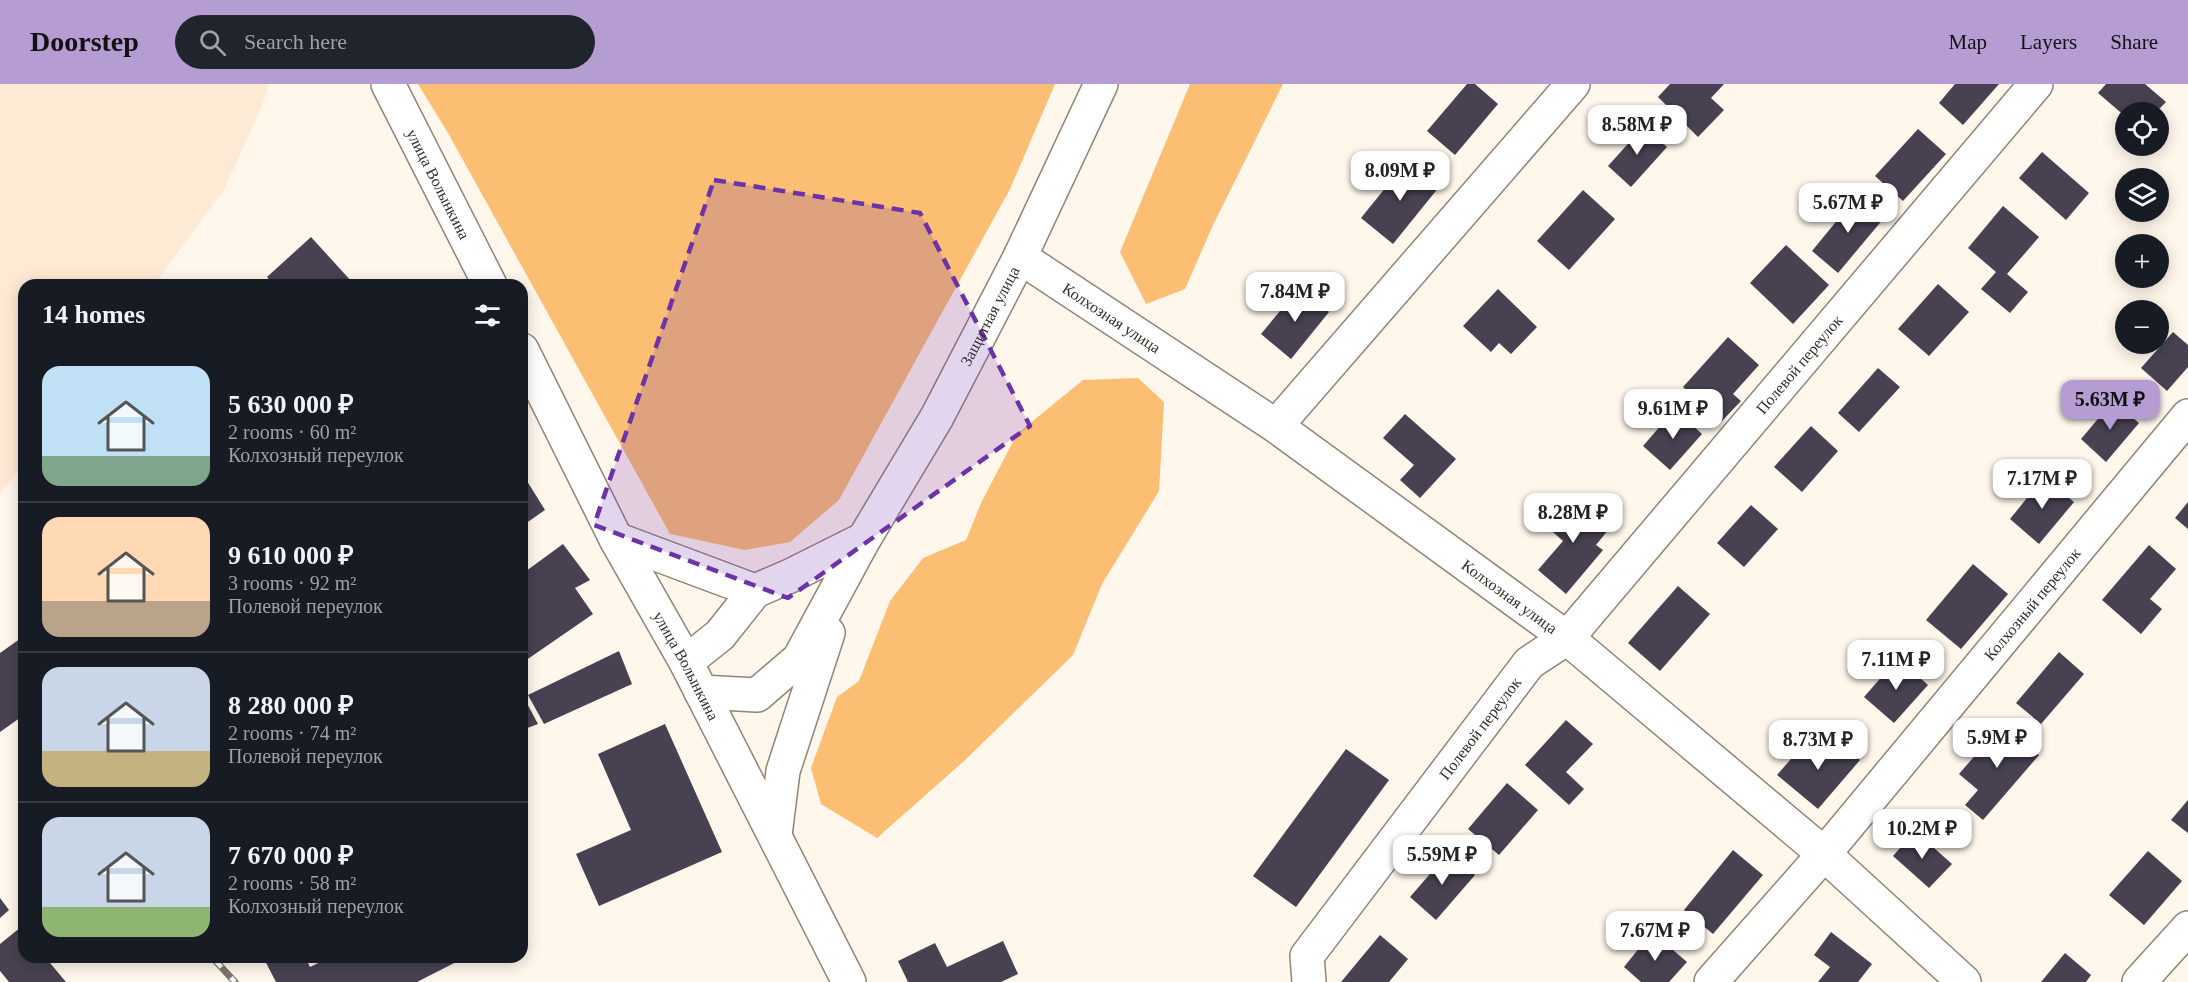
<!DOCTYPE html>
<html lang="en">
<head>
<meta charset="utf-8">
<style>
	body { margin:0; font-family:"Times New Roman",serif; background:#20242c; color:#f1f3f6; height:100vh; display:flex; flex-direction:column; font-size:22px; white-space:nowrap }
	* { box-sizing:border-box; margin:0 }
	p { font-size:20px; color:#9ea1a6 }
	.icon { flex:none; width:33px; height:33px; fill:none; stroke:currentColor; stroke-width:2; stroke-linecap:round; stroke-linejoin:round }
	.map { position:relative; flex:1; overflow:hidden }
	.panel { position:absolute; left:18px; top:195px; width:510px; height:684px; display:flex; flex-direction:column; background:#171b24; border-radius:18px; box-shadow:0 3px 15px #0003 }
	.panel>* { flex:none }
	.fabs { position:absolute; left:2115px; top:18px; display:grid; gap:12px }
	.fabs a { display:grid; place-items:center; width:54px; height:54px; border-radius:50%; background:#171b24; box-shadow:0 3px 15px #0003; font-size:30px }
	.price { position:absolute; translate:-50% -51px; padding:0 14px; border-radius:12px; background:#fff; color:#222; font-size:20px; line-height:39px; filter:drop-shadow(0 2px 3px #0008) }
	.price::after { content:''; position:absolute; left:50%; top:36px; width:18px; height:14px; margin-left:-9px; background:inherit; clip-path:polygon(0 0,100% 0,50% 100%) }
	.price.selected { background:#b59cd3; color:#111 }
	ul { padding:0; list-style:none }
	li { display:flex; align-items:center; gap:18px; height:150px; padding:0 24px }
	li+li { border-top:2px solid #363941 }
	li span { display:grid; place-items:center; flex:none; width:168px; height:120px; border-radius:18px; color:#555 }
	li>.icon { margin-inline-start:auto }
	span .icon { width:72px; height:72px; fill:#fffc; stroke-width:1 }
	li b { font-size:26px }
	h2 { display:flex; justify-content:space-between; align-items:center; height:72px; padding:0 24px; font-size:26px }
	header { display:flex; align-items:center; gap:36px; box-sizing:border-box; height:84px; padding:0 30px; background:#b59cd3; color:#111 }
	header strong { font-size:28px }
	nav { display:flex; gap:33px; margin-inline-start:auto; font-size:21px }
	.search { width:420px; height:54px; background:#20242c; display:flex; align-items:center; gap:15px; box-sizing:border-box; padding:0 21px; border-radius:33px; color:#9ea1a6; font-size:22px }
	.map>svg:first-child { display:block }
	.built { fill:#feead4 }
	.green { fill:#fcbe73 }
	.building { fill:#474151 }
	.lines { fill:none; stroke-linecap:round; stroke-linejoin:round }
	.minor-casing { stroke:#918475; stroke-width:36 }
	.tertiary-casing { stroke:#918475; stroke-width:36 }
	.minor { stroke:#fff; stroke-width:33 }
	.tertiary { stroke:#fff; stroke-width:33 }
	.rail-casing { stroke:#7c756d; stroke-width:7 }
	.rail { stroke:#fff; stroke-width:4.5; stroke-dasharray:14; stroke-linecap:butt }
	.marked { fill:#6c32a8; fill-opacity:0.2; stroke:#6c32a8; stroke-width:4.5; stroke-dasharray:12 8; stroke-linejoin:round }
	.labels { text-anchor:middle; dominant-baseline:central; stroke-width:6; stroke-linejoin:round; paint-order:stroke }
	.street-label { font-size:16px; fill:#332e27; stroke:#fff }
</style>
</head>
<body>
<header>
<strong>Doorstep</strong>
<div class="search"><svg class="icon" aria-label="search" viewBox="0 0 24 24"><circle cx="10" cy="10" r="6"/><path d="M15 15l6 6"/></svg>Search here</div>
<nav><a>Map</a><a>Layers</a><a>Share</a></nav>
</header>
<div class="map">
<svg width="2188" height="898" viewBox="0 0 2188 898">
	<rect width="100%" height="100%" fill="#fff6ec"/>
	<path class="built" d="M 0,0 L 269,0 L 260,27 L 223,107 L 154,201 L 24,201 L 24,378 L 0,411 Z"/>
	<g class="green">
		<path d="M 418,0 L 1055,0 L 1010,105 L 839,416 L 790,458 L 745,466 L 670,450 L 448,49 Z"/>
		<path d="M 1190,0 L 1283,0 L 1213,141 L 1185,205 L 1146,220 L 1120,168 Z"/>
		<path d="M 1138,294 L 1164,318 L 1159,407 L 1102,500 L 1073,571 L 964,677 L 877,754 L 821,720 L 811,684 L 837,613 L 859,597 L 890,517 L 923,474 L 966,456 L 982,417 L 1017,350 L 1083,296 Z"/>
	</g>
	<g class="building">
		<path d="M 1467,0 L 1475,0 L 1498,20 L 1455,71 L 1427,47 Z"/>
		<path d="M 1670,0 L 1724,0 L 1711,14 L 1724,26 L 1698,53 L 1658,13 Z"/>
		<path d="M 1955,0 L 1999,0 L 1963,41 L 1939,19 Z"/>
		<path d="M 2106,0 L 2145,0 L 2166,18 L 2156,28 L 2126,28 L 2126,33 L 2098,9 Z"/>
		<path d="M 1644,42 L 1667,63 L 1631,103 L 1608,82 Z"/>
		<path d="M 1918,45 L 1946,70 L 1903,117 L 1875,92 Z"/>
		<path d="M 2042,68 L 2089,109 L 2066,136 L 2019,94 Z"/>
		<path d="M 1407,77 L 1439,103 L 1393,160 L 1361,134 Z"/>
		<path d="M 1583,106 L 1615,135 L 1569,186 L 1537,157 Z"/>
		<path d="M 1857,112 L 1884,134 L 1838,189 L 1812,167 Z"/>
		<path d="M 2003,122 L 2039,153 L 2007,190 L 2028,208 L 2010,229 L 1981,205 L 1996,188 L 1968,164 Z"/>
		<path d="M 311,153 L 352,198 L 349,201 L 274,201 L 267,193 Z"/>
		<path d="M 1786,161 L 1829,201 L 1793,240 L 1750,199 Z"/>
		<path d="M 1938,200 L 1969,228 L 1929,272 L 1898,245 Z"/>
		<path d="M 1299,204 L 1329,228 L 1291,275 L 1261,250 Z"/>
		<path d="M 1498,205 L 1537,243 L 1511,270 L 1499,259 L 1491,268 L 1463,242 Z"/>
		<path d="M 2173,248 L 2188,261 L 2188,283 L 2167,307 L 2141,284 Z"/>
		<path d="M 1728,253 L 1759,281 L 1733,310 L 1741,317 L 1721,338 L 1683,303 Z"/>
		<path d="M 1878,284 L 1900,303 L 1859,348 L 1838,329 Z"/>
		<path d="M 2113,317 L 2139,339 L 2106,378 L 2081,355 Z"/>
		<path d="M 1675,325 L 1702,350 L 1670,386 L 1643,362 Z"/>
		<path d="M 1405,330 L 1456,375 L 1420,414 L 1400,396 L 1414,381 L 1383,354 Z"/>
		<path d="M 1811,342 L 1838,367 L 1802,408 L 1774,383 Z"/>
		<path d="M 522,389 L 545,426 L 522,442 Z"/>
		<path d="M 2044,393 L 2074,418 L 2039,460 L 2010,435 Z"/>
		<path d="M 1569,412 L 1609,445 L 1596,461 L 1603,466 L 1566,510 L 1538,486 L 1563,457 L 1545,441 Z"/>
		<path d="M 2188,418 L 2188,445 L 2175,434 Z"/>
		<path d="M 1751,421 L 1778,445 L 1744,483 L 1717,459 Z"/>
		<path d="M 563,460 L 590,496 L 575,504 L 593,530 L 522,579 L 522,490 Z"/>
		<path d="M 2149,461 L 2176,485 L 2150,515 L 2162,525 L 2141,550 L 2102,516 Z"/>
		<path d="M 1973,480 L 2008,510 L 1961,565 L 1926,536 Z"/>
		<path d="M 1678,502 L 1710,530 L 1660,587 L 1628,559 Z"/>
		<path d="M 24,552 L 24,631 L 0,648 L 0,569 Z"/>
		<path d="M 619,567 L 632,600 L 544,640 L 528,611 Z"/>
		<path d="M 2059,568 L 2084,590 L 2041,640 L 2016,619 Z"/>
		<path d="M 1898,574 L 1928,601 L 1894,639 L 1864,613 Z"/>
		<path d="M 522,610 L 538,640 L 522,646 Z"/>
		<path d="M 1566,636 L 1593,660 L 1566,688 L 1584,705 L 1569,721 L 1525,681 Z"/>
		<path d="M 2003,639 L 2039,671 L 1983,736 L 1965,721 L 1978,706 L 1959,690 Z"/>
		<path d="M 665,640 L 722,768 L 599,822 L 576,770 L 631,746 L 598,670 Z"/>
		<path d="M 1836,655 L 1860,676 L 1818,725 L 1777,691 L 1806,658 L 1822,671 Z"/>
		<path d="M 1346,665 L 1389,696 L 1296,823 L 1253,792 Z"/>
		<path d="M 1507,699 L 1538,726 L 1499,771 L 1468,745 Z"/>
		<path d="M 2188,716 L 2188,749 L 2171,736 Z"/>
		<path d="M 1915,747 L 1952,780 L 1929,804 L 1893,772 Z"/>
		<path d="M 1733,766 L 1763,791 L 1713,850 L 1684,826 Z"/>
		<path d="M 2148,767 L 2182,797 L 2144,841 L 2109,811 Z"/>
		<path d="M 1449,768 L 1475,791 L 1436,836 L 1410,813 Z"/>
		<path d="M 0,814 L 9,826 L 0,834 Z"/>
		<path d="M 21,843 L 24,847 L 24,873 L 45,873 L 66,898 L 9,898 L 0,887 L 0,860 Z"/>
		<path d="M 1652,848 L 1687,878 L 1669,898 L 1641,898 L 1624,883 Z"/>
		<path d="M 1831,848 L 1872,880 L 1858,898 L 1818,898 L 1830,883 L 1814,871 Z"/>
		<path d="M 1380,851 L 1408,875 L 1389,898 L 1341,898 Z"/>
		<path d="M 1003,857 L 1018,890 L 1001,898 L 908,898 L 898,877 L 935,859 L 947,883 Z"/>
		<path d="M 2065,869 L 2091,891 L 2086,898 L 2041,898 Z"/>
		<path d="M 263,873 L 305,873 L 310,883 L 331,873 L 466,873 L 417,898 L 276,898 Z"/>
	</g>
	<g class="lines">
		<defs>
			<g id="minor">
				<path id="s1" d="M 1020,173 L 1276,342 L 1567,554 L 1824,770 L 1964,898"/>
				<path d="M 1276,342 L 1573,0"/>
				<path id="s2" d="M 1309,898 L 1307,872 L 1529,579 L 1567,554 L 2036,0"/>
				<path id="s3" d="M 1711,898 L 1824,770 L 2188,332"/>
				<path d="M 2139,898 L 2188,844"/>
			</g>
			<g id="tertiary">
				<path id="s4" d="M 388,0 L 490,201"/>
				<path id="s5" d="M 522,266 L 616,455 L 686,578 L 849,898"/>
				<path d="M 616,455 L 755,507 L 790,492 L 864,455"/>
				<path d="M 686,578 L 720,551 L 755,507"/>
				<path id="s6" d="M 701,608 L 757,611 L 799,575 L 864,455 L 937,333 L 1020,173 L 1101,0"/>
				<path d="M 775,751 L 783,687 L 828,549"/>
			</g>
		</defs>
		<use href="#minor" class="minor-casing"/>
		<use href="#tertiary" class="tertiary-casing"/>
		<use href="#minor" class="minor"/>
		<use href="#tertiary" class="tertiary"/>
		<defs>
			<path id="rail" d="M 212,873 L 235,898"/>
		</defs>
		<use href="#rail" class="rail-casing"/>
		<use href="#rail" class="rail"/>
	</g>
	<path class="marked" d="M 714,96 L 920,129 L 1030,342 L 788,514 L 594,441 Z"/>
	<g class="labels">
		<g class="street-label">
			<text stroke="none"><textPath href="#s4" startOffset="112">улица Волынкина</textPath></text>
			<text stroke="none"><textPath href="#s6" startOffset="504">Защитная улица</textPath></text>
			<text stroke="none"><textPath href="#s1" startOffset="110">Колхозная улица</textPath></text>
			<text stroke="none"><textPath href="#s2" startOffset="798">Полевой переулок</textPath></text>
			<text stroke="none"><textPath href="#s1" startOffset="596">Колхозная улица</textPath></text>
			<text stroke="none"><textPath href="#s3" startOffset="496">Колхозный переулок</textPath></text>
			<text stroke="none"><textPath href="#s5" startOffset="356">улица Волынкина</textPath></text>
			<text stroke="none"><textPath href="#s2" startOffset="312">Полевой переулок</textPath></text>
		</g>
	</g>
</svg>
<div class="fabs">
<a><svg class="icon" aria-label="locate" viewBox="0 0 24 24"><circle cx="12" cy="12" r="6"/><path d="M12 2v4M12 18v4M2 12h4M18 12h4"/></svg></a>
<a><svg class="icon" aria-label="layers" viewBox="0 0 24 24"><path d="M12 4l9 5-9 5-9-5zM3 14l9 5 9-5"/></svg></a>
<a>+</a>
<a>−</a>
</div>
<b class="price" style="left:1637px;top:72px">8.58M ₽</b>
<b class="price" style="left:1400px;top:118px">8.09M ₽</b>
<b class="price" style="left:1848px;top:150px">5.67M ₽</b>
<b class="price" style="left:1295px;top:239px">7.84M ₽</b>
<b class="price selected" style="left:2110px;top:347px">5.63M ₽</b>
<b class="price" style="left:1673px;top:356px">9.61M ₽</b>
<b class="price" style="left:2042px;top:426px">7.17M ₽</b>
<b class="price" style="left:1573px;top:460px">8.28M ₽</b>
<b class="price" style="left:1896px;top:607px">7.11M ₽</b>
<b class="price" style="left:1997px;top:685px">5.9M ₽</b>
<b class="price" style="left:1818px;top:687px">8.73M ₽</b>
<b class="price" style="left:1922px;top:776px">10.2M ₽</b>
<b class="price" style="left:1442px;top:802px">5.59M ₽</b>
<b class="price" style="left:1655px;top:878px">7.67M ₽</b>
<section class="panel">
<h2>14 homes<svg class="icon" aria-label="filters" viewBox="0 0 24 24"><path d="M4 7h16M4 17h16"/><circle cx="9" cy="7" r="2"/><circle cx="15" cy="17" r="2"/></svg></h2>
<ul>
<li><span style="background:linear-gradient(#bfe0f5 75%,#7fa58c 0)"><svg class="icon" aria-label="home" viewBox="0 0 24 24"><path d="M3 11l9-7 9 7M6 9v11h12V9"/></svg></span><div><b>5 630 000 ₽</b><p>2 rooms · 60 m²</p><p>Колхозный переулок</p></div></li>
<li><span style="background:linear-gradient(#ffd9b3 70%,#b9a48a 0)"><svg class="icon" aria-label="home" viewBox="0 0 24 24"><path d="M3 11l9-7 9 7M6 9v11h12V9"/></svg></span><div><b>9 610 000 ₽</b><p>3 rooms · 92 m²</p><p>Полевой переулок</p></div></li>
<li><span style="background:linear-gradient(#c9d6e8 70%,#c2b280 0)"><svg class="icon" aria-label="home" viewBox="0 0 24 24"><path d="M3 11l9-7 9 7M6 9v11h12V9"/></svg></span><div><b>8 280 000 ₽</b><p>2 rooms · 74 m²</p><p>Полевой переулок</p></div></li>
<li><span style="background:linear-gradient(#c9d6e8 75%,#8fb573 0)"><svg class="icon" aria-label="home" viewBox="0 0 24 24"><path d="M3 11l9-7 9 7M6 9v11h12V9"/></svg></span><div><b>7 670 000 ₽</b><p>2 rooms · 58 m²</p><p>Колхозный переулок</p></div></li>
</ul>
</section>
</div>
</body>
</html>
